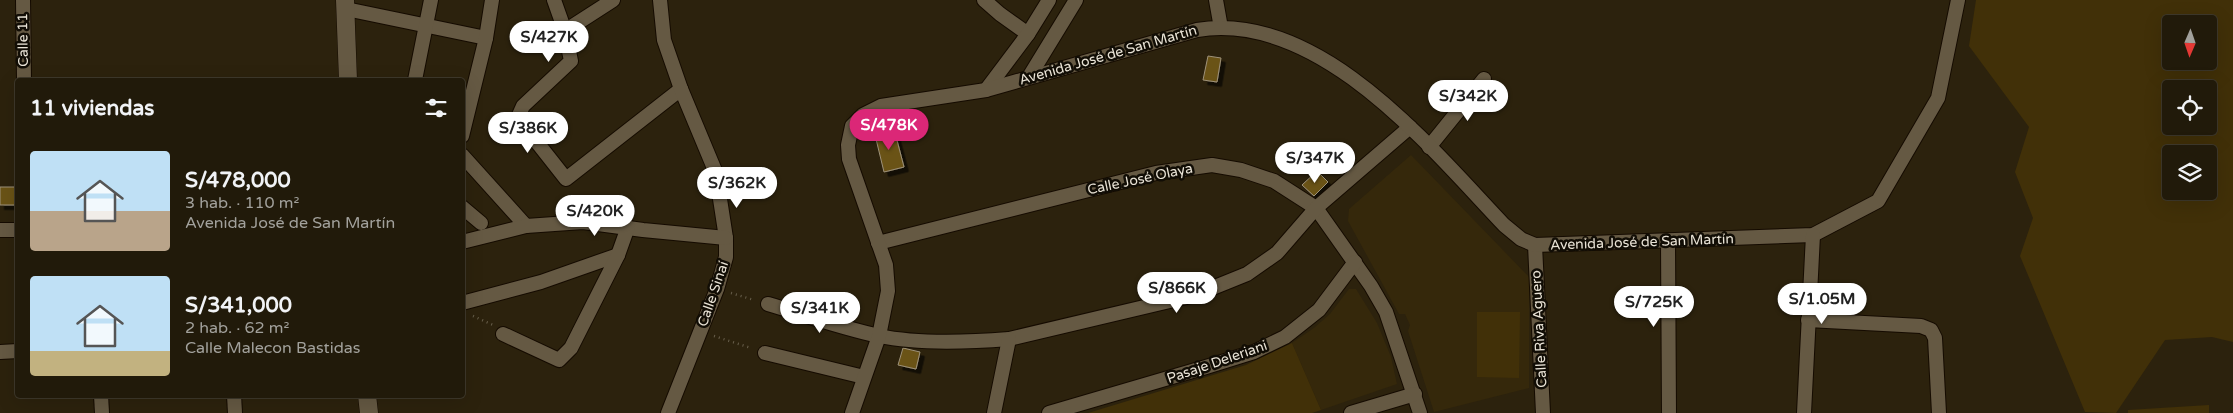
<!DOCTYPE html>
<html lang="es">
<head>
<meta charset="utf-8">
<style>
	body { margin:0; font-family:"Varela Round",sans-serif; background:#2d2718; color:#f1f3f6; height:100vh; display:flex; flex-direction:column; font-size:19px; white-space:nowrap }
	* { box-sizing:border-box; margin:0 }
	p { font-size:16px; color:#a2a19c }
	.icon { flex:none; width:28px; height:28px; fill:none; stroke:currentColor; stroke-width:2; stroke-linecap:round; stroke-linejoin:round }
	.map { position:relative; flex:1; overflow:hidden }
	.sheet { position:absolute; left:15px; top:78px; width:450px; height:320px; display:flex; flex-direction:column; background:#211a0a; border-radius:5px; box-shadow:0 5px 20px #0002,0 0 0 1px #3e382b }
	.sheet>* { flex:none }
	.needle { width:32px; rotate:182deg }
	.tools { position:absolute; left:2162px; top:15px; display:grid; gap:10px }
	.tools a { display:grid; place-items:center; width:55px; height:55px; border-radius:5px; background:#211a0a; box-shadow:0 5px 20px #0002,0 0 0 1px #3e382b; font-size:25px }
	.price { position:absolute; translate:-50% -42px; padding:0 11px; border-radius:18px; background:#fff; color:#222; font-size:16px; line-height:32px; filter:drop-shadow(0 1px 2px #0008) }
	.price::after { content:''; position:absolute; left:50%; top:30px; width:15px; height:11px; margin-left:-8px; background:inherit; clip-path:polygon(0 0,100% 0,50% 100%) }
	.price.active { background:#db2777; color:#fff }
	ul { padding:0; list-style:none }
	li { display:flex; align-items:center; gap:15px; height:125px; padding:0 15px }
	li span { display:grid; place-items:center; flex:none; width:140px; height:100px; border-radius:5px; color:#555 }
	li>.icon { margin-inline-start:auto }
	span .icon { width:60px; height:60px; fill:#fffc; stroke-width:1 }
	li b { font-size:21px }
	h2 { display:flex; justify-content:space-between; align-items:center; height:60px; padding:0 15px; font-size:21px }
	.map>svg:first-child { display:block }
	.built { fill:#35280b }
	.green { fill:#413008; fill-rule:evenodd }
	.building { fill:#6a5219; stroke:#9e9279; filter:url(#shadow) }
	.lines { fill:none; stroke-linecap:round; stroke-linejoin:round }
	.minor-casing { stroke:#150b00; stroke-width:16 }
	.tertiary-casing { stroke:#150b00; stroke-width:19 }
	.path { stroke:#685f4c; stroke-width:2.5; stroke-dasharray:1 4; stroke-linecap:butt }
	.minor { stroke:#655943; stroke-width:14 }
	.tertiary { stroke:#655943; stroke-width:18 }
	.labels { text-anchor:middle; dominant-baseline:central; stroke-width:5; stroke-linejoin:round; paint-order:stroke }
	.street-label { font-size:14px; fill:#e9e3d6; stroke:#110d05 }
</style>
</head>
<body>
<div class="map">
<svg width="2233" height="413" viewBox="0 0 2233 413">
	<defs>
		<filter id="shadow"><feDropShadow dx="4.5" dy="4.5" stdDeviation="0" flood-color="#0009"/></filter>
	</defs>
	<rect width="100%" height="100%" fill="#2c220d"/>
	<g class="built">
		<path d="M 1411,155 L 1529,277 L 1529,388 L 1434,412 L 1408,331 L 1410,325 L 1405,314 L 1399,314 L 1348,221 L 1349,209 Z"/>
		<path d="M 1349,289 L 1356,289 L 1377,323 L 1391,357 L 1397,384 L 1321,410 L 1292,343 L 1314,328 L 1330,314 Z"/>
	</g>
	<g class="green">
		<path d="M 1976,0 L 2233,0 L 2233,342 L 2212,337 L 2165,340 L 2116,413 L 2085,412 L 2020,256 L 2033,218 L 2015,172 L 2029,127 L 1969,46 ZM 2171,24 L 2209,24 L 2209,61 L 2171,61 ZM 2171,89 L 2209,89 L 2209,126 L 2171,126 ZM 2171,154 L 2209,154 L 2209,191 L 2171,191 Z"/>
		<path d="M 1477,312 L 1520,312 L 1519,378 L 1477,377 Z"/>
		<path d="M 1292,343 L 1321,410 L 1312,413 L 1088,413 L 1246,365 Z"/>
		<path d="M 2209,405 L 2209,413 L 2128,413 L 2128,410 Z"/>
	</g>
	<g class="building">
		<path d="M 1208,56 L 1221,58 L 1217,82 L 1203,80 Z"/>
		<path d="M 894,129 L 904,167 L 884,172 L 876,139 L 879,133 Z"/>
		<path d="M 1317,171 L 1328,182 L 1314,196 L 1302,185 Z"/>
		<rect x="0" y="187" width="16" height="18"/>
		<path d="M 903,348 L 920,352 L 916,369 L 898,365 Z"/>
	</g>
	<g class="lines">
		<defs>
			<g id="minor">
				<path d="M 23,0 L 24,80"/>
				<path d="M 554,0 L 565,31 L 571,61 L 523,106 L 519,115 L 521,122 L 566,179 L 681,89"/>
				<path d="M 660,0 L 664,40 L 681,89 L 716,173 L 726,238 L 726,257 L 717,289 L 668,413"/>
				<path d="M 984,0 L 1000,14 L 1028,34"/>
				<path d="M 1216,0 L 1221,28"/>
				<path d="M 346,9 L 486,38"/>
				<path d="M 565,31 L 613,0"/>
				<path d="M 1029,77 L 1076,0"/>
				<path d="M 415,80 L 431,0"/>
				<path d="M 986,90 L 1028,34 L 1049,0"/>
				<path d="M 462,136 L 486,38 L 492,0"/>
				<path d="M 1429,147 L 1484,79"/>
				<path d="M 462,155 L 526,226"/>
				<path d="M 462,207 L 481,223"/>
				<path d="M 0,230 L 18,230"/>
				<path d="M 462,242 L 526,226 L 583,222 L 643,230 L 726,238"/>
				<path d="M 1668,242 L 1669,413"/>
				<path d="M 878,243 L 1156,173 L 1212,165 L 1241,170 L 1274,181 L 1316,208 L 1371,286 L 1386,312 L 1420,413"/>
				<path d="M 1535,245 L 1543,413"/>
				<path d="M 462,303 L 541,282 L 618,255"/>
				<path d="M 768,304 C 805,315 842,328 879,336 C 917,344 970,342 1009,339 L 1195,295 L 1247,274 L 1277,253 L 1316,208 L 1410,127"/>
				<path d="M 1808,320 L 1921,326 L 1931,330 L 1935,338 L 1939,413"/>
				<path d="M 503,334 L 559,360 L 571,348 L 618,255 L 628,227"/>
				<path d="M 0,352 L 18,351"/>
				<path d="M 765,353 L 864,377"/>
				<path d="M 101,395 L 102,413"/>
				<path d="M 234,395 L 235,413"/>
				<path d="M 852,413 L 879,336 L 888,291 L 886,265 L 849,159 L 848,145 L 852,126 L 863,115 L 881,106 L 986,90 L 1197,30 C 1319,10 1429,146 1504,225 L 1521,239 L 1535,245 L 1813,235 L 1878,201 L 1938,98 L 1958,0"/>
				<path d="M 994,413 L 1009,339"/>
				<path d="M 1049,413 L 1206,367 L 1254,352 L 1285,337 L 1319,310 L 1355,262"/>
				<path d="M 1351,413 L 1415,394"/>
				<path d="M 1804,413 L 1813,235"/>
			</g>
			<g id="tertiary">
				<path d="M 345,0 L 348,80"/>
				<path d="M 367,395 L 369,413"/>
			</g>
		</defs>
		<use href="#minor" class="minor-casing"/>
		<use href="#tertiary" class="tertiary-casing"/>
		<g class="path">
			<path d="M 731,293 L 754,300"/>
			<path d="M 473,316 L 493,325"/>
			<path d="M 714,336 L 751,348"/>
		</g>
		<use href="#minor" class="minor"/>
		<use href="#tertiary" class="tertiary"/>
	</g>
	<g class="labels">
		<g class="street-label">
			<text transform="translate(23 40) rotate(-91)">Calle 11</text>
			<text transform="translate(1108 55) rotate(-16)">Avenida José de San Martín</text>
			<text transform="translate(1140 179) rotate(-12)">Calle José Olaya</text>
			<text transform="translate(1642 242) rotate(-2)">Avenida José de San Martín</text>
			<text transform="translate(713 294) rotate(-71)">Calle Sinaí</text>
			<text transform="translate(1539 329) rotate(-93)">Calle Riva Aguero</text>
			<text transform="translate(1217 362) rotate(-19)">Pasaje Deleriani</text>
		</g>
	</g>
</svg>
<div class="tools">
<a><svg class="needle" viewBox="-14 -14 28 28"><path d="M0-13l5 13h-10z" fill="#e53935"/><path d="M0 13l5-13h-10z" fill="#a2a19c"/></svg></a>
<a><svg class="icon" aria-label="locate" viewBox="0 0 24 24"><circle cx="12" cy="12" r="6"/><path d="M12 2v4M12 18v4M2 12h4M18 12h4"/></svg></a>
<a><svg class="icon" aria-label="layers" viewBox="0 0 24 24"><path d="M12 4l9 5-9 5-9-5zM3 14l9 5 9-5"/></svg></a>
</div>
<b class="price" style="left:549px;top:63px">S/427K</b>
<b class="price" style="left:1468px;top:122px">S/342K</b>
<b class="price active" style="left:889px;top:151px">S/478K</b>
<b class="price" style="left:528px;top:154px">S/386K</b>
<b class="price" style="left:1315px;top:184px">S/347K</b>
<b class="price" style="left:737px;top:209px">S/362K</b>
<b class="price" style="left:595px;top:237px">S/420K</b>
<b class="price" style="left:1177px;top:314px">S/866K</b>
<b class="price" style="left:1822px;top:325px">S/1.05M</b>
<b class="price" style="left:1654px;top:328px">S/725K</b>
<b class="price" style="left:820px;top:334px">S/341K</b>
<section class="sheet">
<h2>11 viviendas<svg class="icon" aria-label="filters" viewBox="0 0 24 24"><path d="M4 7h16M4 17h16"/><circle cx="9" cy="7" r="2"/><circle cx="15" cy="17" r="2"/></svg></h2>
<ul>
<li><span style="background:linear-gradient(#bfe0f5 60%,#b9a48a 0)"><svg class="icon" aria-label="home" viewBox="0 0 24 24"><path d="M3 11l9-7 9 7M6 9v11h12V9"/></svg></span><div><b>S/478,000</b><p>3 hab. · 110 m²</p><p>Avenida José de San Martín</p></div></li>
<li><span style="background:linear-gradient(#bfe0f5 75%,#c2b280 0)"><svg class="icon" aria-label="home" viewBox="0 0 24 24"><path d="M3 11l9-7 9 7M6 9v11h12V9"/></svg></span><div><b>S/341,000</b><p>2 hab. · 62 m²</p><p>Calle Malecon Bastidas</p></div></li>
</ul>
</section>
</div>
</body>
</html>
